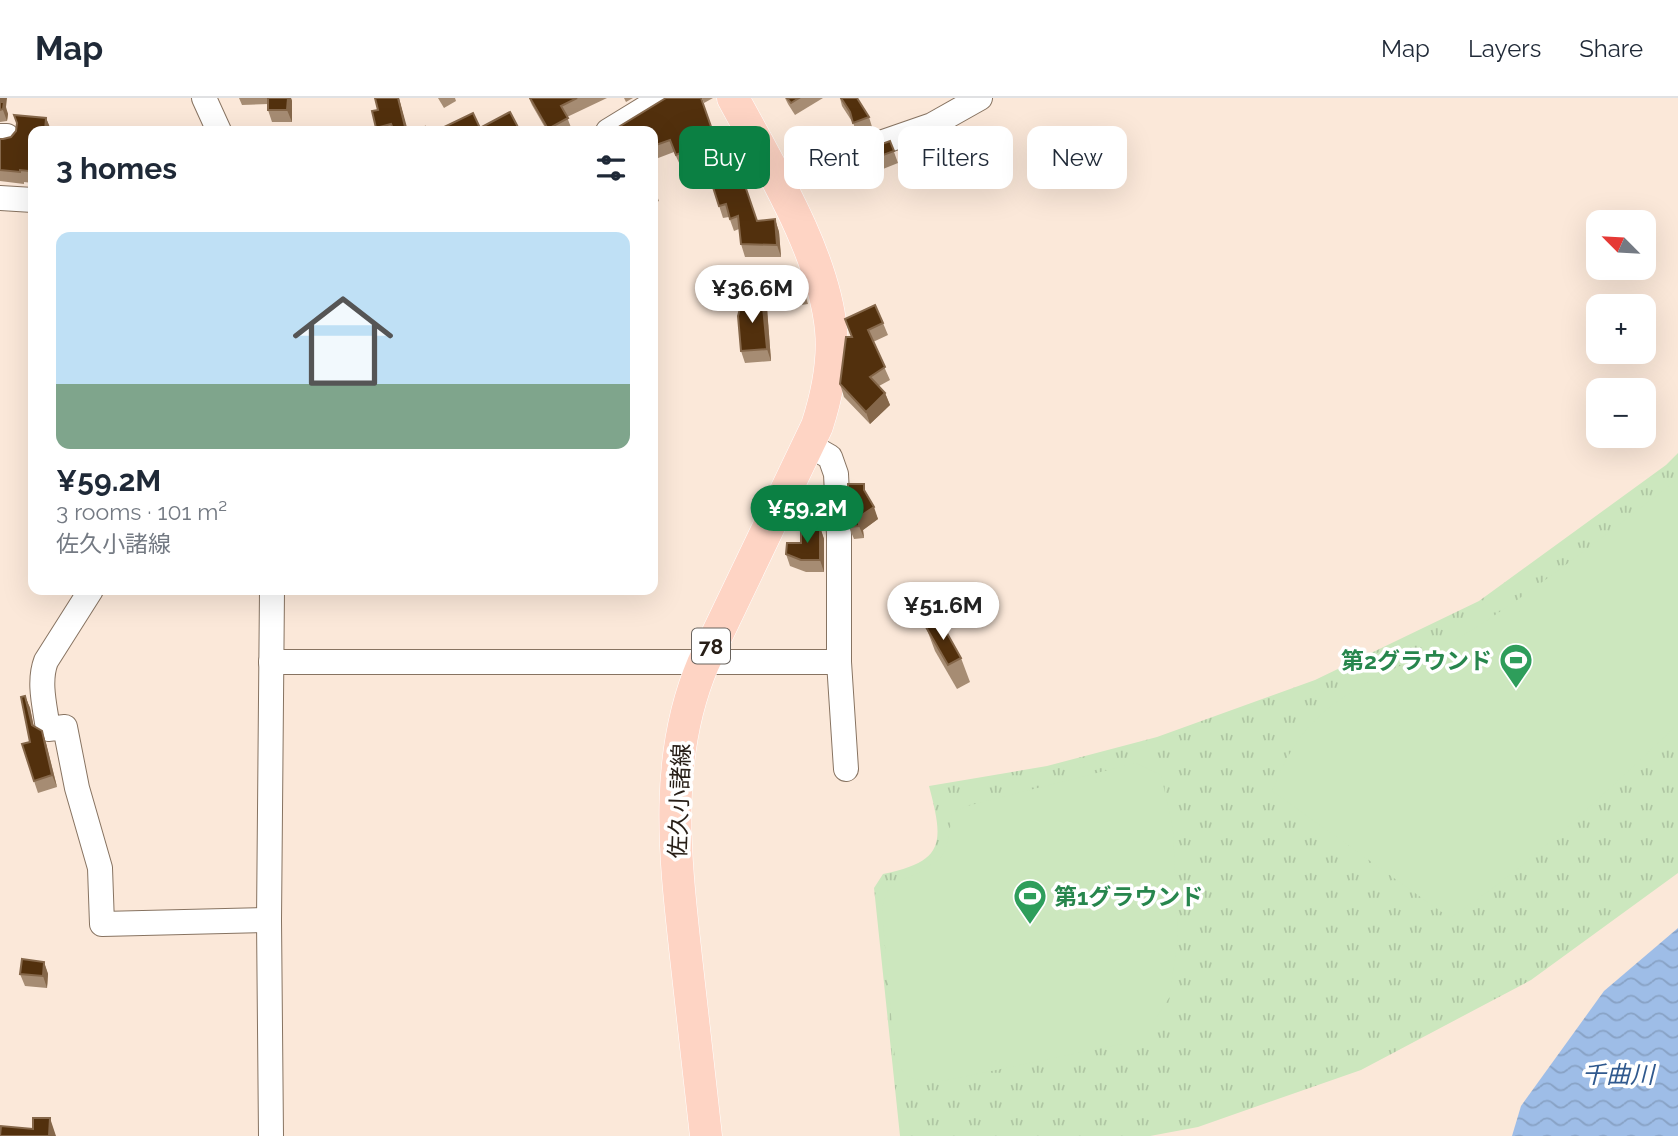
<!DOCTYPE html>
<html lang="en">
<head>
<meta charset="utf-8">
<style>
	body { margin:0; font-family:Raleway,"Noto Sans JP",sans-serif; background:#f6f6f7; color:#1f2937; height:100vh; display:flex; flex-direction:column; font-size:26px; white-space:nowrap }
	* { box-sizing:border-box; margin:0 }
	p { font-size:23px; color:#747a83 }
	.icon { flex:none; width:38px; height:38px; fill:none; stroke:currentColor; stroke-width:2; stroke-linecap:round; stroke-linejoin:round }
	.map { position:relative; flex:1; overflow:hidden }
	.drawer { position:absolute; left:28px; top:28px; width:630px; height:469px; display:flex; flex-direction:column; background:#fff; border-radius:14px; box-shadow:0 7px 28px #0002 }
	.drawer>* { flex:none }
	.hud { position:absolute; left:679px; top:28px; width:665px; height:63px; display:flex; gap:14px }
	.needle { width:46px; rotate:294deg }
	.buttons { position:absolute; left:1586px; top:112px; display:grid; gap:14px }
	.buttons a { display:grid; place-items:center; width:70px; height:70px; border-radius:14px; background:#fff; box-shadow:0 7px 28px #0002; font-size:35px }
	.price { position:absolute; translate:-50% -60px; padding:0 16px; border-radius:24px; background:#fff; color:#222; font-size:23px; line-height:46px; filter:drop-shadow(0 2px 4px #0008) }
	.price::after { content:''; position:absolute; left:50%; top:42px; width:21px; height:16px; margin-left:-10px; background:inherit; clip-path:polygon(0 0,100% 0,50% 100%) }
	.price.selected { background:#0b8043; color:#fff }
	ul { padding:0; list-style:none }
	li { display:grid; align-content:center; gap:14px; height:371px; padding:0 28px }
	li span { display:grid; place-items:center; height:217px; border-radius:14px; color:#555 }
	li>.icon { margin-inline-start:auto }
	span .icon { width:126px; height:126px; fill:#fffc; stroke-width:1 }
	li b { font-size:30px }
	h2 { display:flex; justify-content:space-between; align-items:center; height:84px; padding:0 28px; font-size:30px }
	.tag { padding:0 24px; border-radius:14px; background:#fff; box-shadow:0 7px 28px #0002; font-size:24px; line-height:63px }
	.tag.selected { background:#0b8043; color:#fff }
	header { display:flex; align-items:center; gap:42px; box-sizing:border-box; height:98px; padding:0 35px; background:#fff; border-bottom:2px solid #e0e1e3 }
	header strong { font-size:33px }
	nav { display:flex; gap:38px; margin-inline-start:auto; font-size:24px }
	.map>svg:first-child { display:block }
	.grass { fill:url(#grass-tufts) }
	.pitch { fill:#cce7be }
	.water { fill:url(#water-waves) }
	.lines { fill:none; stroke-linecap:round; stroke-linejoin:round }
	.minor-casing { stroke:#877361; stroke-width:26 }
	.major-casing { stroke:#fff; stroke-width:33 }
	.minor { stroke:#fff; stroke-width:24 }
	.major { stroke:#fed4c4; stroke-width:32 }
	.wall { fill:#a68c73 }
	.shaded-wall { fill:#85674a }
	.building { fill:#52300d; stroke:#85674a; stroke-width:2 }
	.labels { text-anchor:middle; dominant-baseline:central; stroke-width:7; stroke-linejoin:round; paint-order:stroke }
	.shield { fill:#fff; stroke:#68625d; stroke-width:2 }
	.shield-label { font-size:21px; font-weight:bold; fill:#271e17 }
	.leisure-label { font-size:23px; font-weight:bold; fill:#27864d; stroke:#fff; text-anchor:end }
	.street-label { font-size:23px; fill:#271e17; stroke:#fff }
	.water-label { font-size:24px; font-style:italic; fill:#30598e; stroke:#fff }
</style>
</head>
<body>
<header>
<strong>Map</strong>
<nav><a>Map</a><a>Layers</a><a>Share</a></nav>
</header>
<div class="map">
<svg width="1678" height="1038" viewBox="0 0 1678 1038">
	<defs>
		<pattern id="grass-tufts" width="24" height="20" patternUnits="userSpaceOnUse" patternTransform="scale(1.75)"><rect width="24" height="20" fill="#cce7be"/><path d="M3 7l-1-3M5 7V3M7 7l1-3M15 17l-1-3M17 17v-4M19 17l1-3" fill="none" stroke="#afc6a3"/></pattern>
		<pattern id="water-waves" width="16" height="10" patternUnits="userSpaceOnUse" patternTransform="scale(1.75)"><rect width="16" height="10" fill="#9ebde7"/><path d="M0 5q4-4 8 0t8 0" fill="none" stroke="#88a2c5"/></pattern>
	</defs>
	<rect width="100%" height="100%" fill="#fbe8d9"/>
	<path class="grass" d="M 1678,355 L 1678,775 L 1531,882 L 1361,972 L 1198,1029 L 1150,1038 L 900,1038 L 874,790 L 883,776 C 945,763 944,745 929,688 L 1047,668 L 1157,639 L 1315,582 L 1479,503 L 1666,367 Z"/>
	<g class="pitch">
		<path d="M 1678,381 L 1678,626 C 1606,694 1533,766 1450,820 L 1272,693 C 1281,672 1290,651 1305,633 C 1353,578 1427,562 1486,523 C 1552,480 1615,429 1678,381 Z"/>
		<path d="M 1136,665 L 1161,677 L 1173,731 L 1178,842 L 1169,900 L 1152,926 L 1122,946 L 928,986 L 905,977 L 895,961 L 882,814 C 887,775 904,787 929,768 C 933,765 939,762 942,758 C 949,746 950,729 952,715 L 967,708 Z"/>
	</g>
	<path class="water" d="M 1678,830 L 1678,1038 L 1512,1038 L 1521,1008 L 1604,893 Z"/>
	<g class="lines">
		<defs>
			<g id="minor">
				<path d="M 204,0 L 219,33"/>
				<path d="M 608,33 L 662,0"/>
				<path d="M 0,38 L 7,38"/>
				<path d="M 776,81 L 932,27 L 980,0"/>
				<path d="M 0,100 L 33,102"/>
				<path d="M 809,347 L 830,359 L 836,376 L 839,437 L 839,564 L 846,671"/>
				<path d="M 91,492 L 46,563 C 38,584 45,609 48,631 L 65,629 L 77,690 L 100,770 L 102,826 L 269,822"/>
				<path d="M 271,564 L 839,564"/>
				<path d="M 271,1038 L 269,822 L 272,492"/>
			</g>
			<path id="major" d="M 706,1038 C 699,978 693,918 686,859 C 675,759 663,661 703,566 L 817,328 C 827,297 834,265 831,232 C 824,156 769,67 733,0"/>
		</defs>
		<use href="#minor" class="minor-casing"/>
		<use href="#major" class="major-casing"/>
		<use href="#minor" class="minor"/>
		<use href="#major" class="major"/>
	</g>
	<g class="wall">
		<path d="M 0,0 L 8,16 L 7,23 L 0,24 Z"/>
		<path d="M 239,0 L 291,0 L 292,3 L 292,24 L 272,24 L 268,12 L 268,6 L 242,7 Z"/>
		<path d="M 438,0 L 455,0 L 456,3 L 444,10 Z"/>
		<path d="M 529,0 L 607,0 L 567,19 L 572,32 L 570,33 L 547,33 L 532,7 Z"/>
		<path d="M 624,0 L 633,0 L 626,4 Z"/>
		<path d="M 701,0 L 719,52 L 681,69 L 674,54 L 653,62 L 653,33 Z"/>
		<path d="M 702,0 L 713,0 L 704,5 Z"/>
		<path d="M 785,0 L 823,0 L 795,17 L 788,6 Z"/>
		<path d="M 840,0 L 857,0 L 869,19 L 873,32 L 858,37 L 853,25 L 842,8 Z"/>
		<path d="M 378,12 L 408,33 L 377,33 L 372,13 Z"/>
		<path d="M 14,17 L 46,20 L 51,32 L 51,33 L 33,33 L 33,85 L 24,84 L 24,86 L 0,83 L 0,41 L 3,41 L 11,39 L 16,33 L 17,26 Z"/>
		<path d="M 890,43 L 898,65 L 863,79 L 855,56 Z"/>
		<path d="M 711,83 L 757,123 L 775,121 L 779,134 L 781,159 L 745,159 L 741,146 L 739,131 L 734,133 L 729,119 L 723,120 Z"/>
		<path d="M 653,88 L 659,103 L 653,106 Z"/>
		<path d="M 801,184 L 808,206 L 794,208 L 791,202 Z"/>
		<path d="M 767,210 L 771,263 L 745,265 L 741,253 Z"/>
		<path d="M 883,225 L 888,237 L 873,244 L 890,282 L 879,288 L 885,295 L 890,307 L 870,326 L 844,299 L 840,286 L 852,239 Z"/>
		<path d="M 868,399 L 878,421 L 863,432 L 864,440 L 854,441 L 849,429 Z"/>
		<path d="M 820,429 L 824,441 L 824,474 L 806,474 L 790,468 L 786,456 Z"/>
		<path d="M 926,529 L 961,560 L 970,584 L 957,591 L 935,553 Z"/>
		<path d="M 25,598 L 30,610 L 34,629 L 42,633 L 46,645 L 57,689 L 38,695 L 34,683 Z"/>
		<path d="M 44,864 L 48,876 L 47,890 L 25,888 L 20,876 Z"/>
	</g>
	<g class="shaded-wall">
		<path d="M 1,0 L 7,0 L 6,9 L 8,16 L 7,23 L 0,4 Z"/>
		<path d="M 288,0 L 291,0 L 292,3 L 292,24 L 287,12 Z"/>
		<path d="M 398,0 L 399,0 L 408,33 L 406,33 Z"/>
		<path d="M 46,20 L 51,32 L 51,33 L 45,33 Z"/>
		<path d="M 33,40 L 33,84 L 29,73 Z"/>
		<path d="M 775,121 L 779,134 L 781,159 L 777,147 Z"/>
		<path d="M 762,198 L 767,210 L 771,263 L 767,251 Z"/>
		<path d="M 885,295 L 890,307 L 870,326 L 866,314 Z"/>
		<path d="M 874,409 L 878,421 L 863,432 L 864,440 L 859,428 L 859,419 Z"/>
		<path d="M 820,429 L 824,441 L 824,474 L 820,462 Z"/>
		<path d="M 25,598 L 30,610 L 36,640 L 32,627 Z"/>
		<path d="M 42,633 L 46,645 L 57,689 L 52,677 Z"/>
		<path d="M 44,864 L 48,876 L 47,890 L 43,878 Z"/>
		<path d="M 50,1020 L 56,1038 L 49,1038 Z"/>
	</g>
	<g class="building">
		<path d="M 0,0 L 0,4 L 4,4 L 3,11 L 0,12 Z"/>
		<path d="M 268,0 L 288,0 L 287,12 L 268,12 Z"/>
		<path d="M 375,0 L 398,0 L 406,33 L 394,33 L 391,26 L 376,30 L 372,13 L 378,12 Z"/>
		<path d="M 530,0 L 577,0 L 561,8 L 568,20 L 548,31 Z"/>
		<path d="M 666,0 L 701,0 L 715,40 L 676,57 L 670,42 L 653,48 L 653,33 L 612,33 Z"/>
		<path d="M 787,0 L 799,0 L 791,5 Z"/>
		<path d="M 841,0 L 857,0 L 869,19 L 853,25 L 850,14 Z"/>
		<path d="M 510,14 L 520,33 L 436,33 L 473,15 L 480,30 Z"/>
		<path d="M 14,17 L 46,20 L 45,33 L 33,33 L 29,73 L 20,72 L 20,74 L 0,72 L 0,41 L 3,41 L 11,39 L 16,33 L 17,25 Z"/>
		<path d="M 425,29 L 426,33 L 416,33 Z"/>
		<path d="M 890,43 L 894,53 L 859,66 L 855,56 Z"/>
		<path d="M 739,70 L 757,123 L 775,121 L 777,147 L 741,146 L 738,118 L 730,121 L 726,106 L 719,108 L 711,83 L 715,82 L 713,76 Z"/>
		<path d="M 801,184 L 805,199 L 791,202 L 788,187 Z"/>
		<path d="M 762,198 L 767,251 L 741,253 L 738,218 L 742,203 Z"/>
		<path d="M 875,207 L 883,225 L 868,232 L 885,269 L 870,279 L 885,295 L 866,314 L 840,286 L 846,239 L 852,239 L 845,221 Z"/>
		<path d="M 848,386 L 864,386 L 864,392 L 874,409 L 859,419 L 859,428 L 849,429 Z"/>
		<path d="M 801,429 L 820,429 L 820,462 L 801,462 L 786,456 L 787,445 L 801,445 Z"/>
		<path d="M 939,521 L 961,560 L 948,567 L 926,529 Z"/>
		<path d="M 25,598 L 32,627 L 42,633 L 52,677 L 34,683 L 22,646 L 30,644 L 21,599 Z"/>
		<path d="M 22,861 L 44,864 L 43,878 L 20,876 Z"/>
		<path d="M 33,1020 L 50,1020 L 49,1038 L 0,1038 L 1,1028 L 33,1031 Z"/>
	</g>
	<defs>
		<symbol id="stadium-pin" viewBox="-11 -11 22 30"><path d="M0 17L-7.5 6A9.5 9.5 0 1 1 7.5 6Z" fill="#2e9e5b" stroke="#fff"/><path d="M0-5a6.5 5 0 1 0 0 10a6.5 5 0 1 0 0-10ZM-3.5-1.8h7v3.6h-7Z" fill="#fff"/></symbol>
	</defs>
	<g fill-rule="evenodd">
		<use href="#stadium-pin" x="1497" y="543" width="38" height="52"/>
		<use href="#stadium-pin" x="1011" y="779" width="38" height="52"/>
	</g>
	<g class="labels">
		<rect class="shield" x="692" y="530.5" width="38" height="35" rx="5"/>
		<g class="shield-label">
			<text x="711" y="548">78</text>
		</g>
		<g class="leisure-label">
			<text x="1492" y="562">第2グラウンド</text>
			<text x="1054" y="798" text-anchor="start">第1グラウンド</text>
		</g>
		<g class="street-label">
			<text transform="translate(679 703) rotate(-88)">佐久小諸線</text>
		</g>
		<g class="water-label">
			<text x="1618" y="976">千曲川</text>
		</g>
	</g>
</svg>
<div class="buttons">
<a><svg class="needle" viewBox="-14 -14 28 28"><path d="M0-13l5 13h-10z" fill="#e53935"/><path d="M0 13l5-13h-10z" fill="#747a83"/></svg></a>
<a>+</a>
<a>−</a>
</div>
<b class="price" style="left:752px;top:227px">¥36.6M</b>
<b class="price selected" style="left:807px;top:447px">¥59.2M</b>
<b class="price" style="left:943px;top:544px">¥51.6M</b>
<div class="hud">
<a class="tag selected">Buy</a>
<a class="tag">Rent</a>
<a class="tag">Filters</a>
<a class="tag">New</a>
</div>
<section class="drawer">
<h2>3 homes<svg class="icon" aria-label="filters" viewBox="0 0 24 24"><path d="M4 7h16M4 17h16"/><circle cx="9" cy="7" r="2"/><circle cx="15" cy="17" r="2"/></svg></h2>
<ul>
<li><span style="background:linear-gradient(#bfe0f5 70%,#7fa58c 0)"><svg class="icon" aria-label="home" viewBox="0 0 24 24"><path d="M3 11l9-7 9 7M6 9v11h12V9"/></svg></span><div><b>¥59.2M</b><p>3 rooms · 101 m²</p><p>佐久小諸線</p></div></li>
</ul>
</section>
</div>
</body>
</html>
